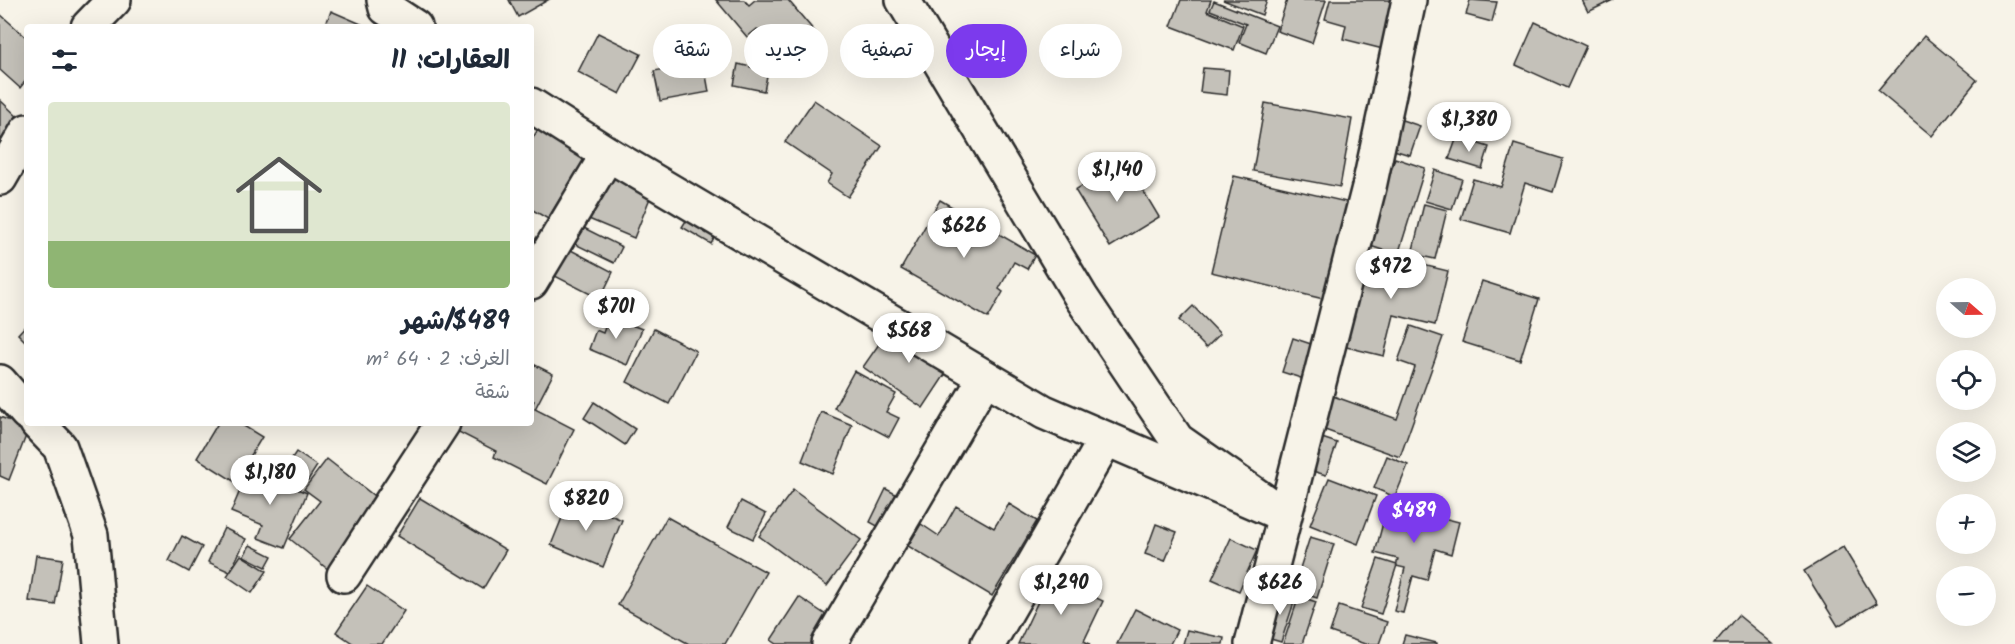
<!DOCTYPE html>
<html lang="ar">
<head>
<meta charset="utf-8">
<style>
	body { margin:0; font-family:Kalam,"Playpen Sans Arabic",sans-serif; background:#f2f2f3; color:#1f2937; direction:rtl; height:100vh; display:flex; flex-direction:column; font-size:22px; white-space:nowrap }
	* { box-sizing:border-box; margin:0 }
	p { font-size:20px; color:#747a83 }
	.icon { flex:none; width:33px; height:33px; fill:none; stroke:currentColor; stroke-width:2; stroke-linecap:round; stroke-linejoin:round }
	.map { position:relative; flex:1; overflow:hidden; direction:ltr }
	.drawer { position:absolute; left:24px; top:24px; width:510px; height:402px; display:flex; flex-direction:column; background:#fff; border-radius:6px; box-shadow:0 6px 24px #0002; direction:rtl }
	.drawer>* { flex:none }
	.hud { position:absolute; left:552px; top:24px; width:570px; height:54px; direction:rtl; display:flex; gap:12px }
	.needle { width:39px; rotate:110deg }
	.tools { position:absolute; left:1936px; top:278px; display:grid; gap:12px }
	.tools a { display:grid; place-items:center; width:60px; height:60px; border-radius:50%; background:#fff; box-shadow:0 6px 24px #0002; font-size:30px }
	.price { position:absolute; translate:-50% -51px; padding:0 14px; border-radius:21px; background:#fff; color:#222; font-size:20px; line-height:39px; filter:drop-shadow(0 2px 3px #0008) }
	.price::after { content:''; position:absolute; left:50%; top:36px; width:18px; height:14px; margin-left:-9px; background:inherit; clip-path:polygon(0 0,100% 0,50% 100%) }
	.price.active { background:#7c3aed; color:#fff }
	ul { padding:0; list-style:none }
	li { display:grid; align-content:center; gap:12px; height:318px; padding:0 24px }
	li+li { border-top:2px solid #e0e1e3 }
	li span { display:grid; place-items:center; height:186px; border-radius:6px; color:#555 }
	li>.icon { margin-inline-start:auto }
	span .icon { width:108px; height:108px; fill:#fffc; stroke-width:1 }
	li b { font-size:26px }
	h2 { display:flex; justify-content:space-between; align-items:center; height:72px; padding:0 24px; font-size:26px }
	.pill { padding:0 21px; border-radius:27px; background:#fff; box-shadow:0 6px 24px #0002; font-size:21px; line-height:54px }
	.pill.active { background:#7c3aed; color:#fff }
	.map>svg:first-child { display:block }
	.building { fill:#c4c1b9; stroke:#2b2b2b; stroke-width:1.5 }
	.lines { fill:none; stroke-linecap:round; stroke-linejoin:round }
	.street-casing { stroke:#2b2b2b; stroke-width:38 }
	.street { stroke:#f7f3e8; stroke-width:33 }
</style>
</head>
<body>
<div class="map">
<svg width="2015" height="644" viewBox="0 0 2015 644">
	<rect width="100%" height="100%" fill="#f7f3e8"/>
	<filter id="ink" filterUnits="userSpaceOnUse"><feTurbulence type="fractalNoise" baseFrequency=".0167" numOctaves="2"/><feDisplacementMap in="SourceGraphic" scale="12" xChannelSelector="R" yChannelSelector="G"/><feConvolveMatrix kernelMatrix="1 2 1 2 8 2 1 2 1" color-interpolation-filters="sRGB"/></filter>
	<g filter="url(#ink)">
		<g class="building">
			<path d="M 509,0 L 548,0 L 518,17 Z"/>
			<path d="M 716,0 L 744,0 L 749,5 L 755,0 L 788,0 L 815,32 L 783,59 L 757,29 L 747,37 Z"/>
			<path d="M 1181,0 L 1211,0 L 1207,11 L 1243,26 L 1234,50 L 1171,26 Z"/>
			<path d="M 1223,0 L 1267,0 L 1262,15 Z"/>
			<path d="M 1287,0 L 1326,0 L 1312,43 L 1277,31 Z"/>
			<path d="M 1330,0 L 1399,0 L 1387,50 L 1343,39 L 1346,25 L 1325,19 Z"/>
			<path d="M 1470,0 L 1497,2 L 1492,22 L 1466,15 Z"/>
			<path d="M 1582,0 L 1613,0 L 1588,12 Z"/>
			<path d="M 1214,1 L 1277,26 L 1266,53 L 1239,42 L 1246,24 L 1210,10 Z"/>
			<path d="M 331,11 L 368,27 L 325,27 Z"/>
			<path d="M 0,14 L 27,38 L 27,79 L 20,88 L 0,70 Z"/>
			<path d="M 1535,22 L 1586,46 L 1567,88 L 1516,65 Z"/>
			<path d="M 598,33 L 641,54 L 620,94 L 578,72 Z"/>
			<path d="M 1924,36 L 1977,80 L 1932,136 L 1878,91 Z"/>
			<path d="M 702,53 L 709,92 L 660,101 L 654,71 L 671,68 L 669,58 Z"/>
			<path d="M 738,64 L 768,71 L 764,91 L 734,85 Z"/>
			<path d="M 1203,68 L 1229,70 L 1227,95 L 1200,92 Z"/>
			<path d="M 0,100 L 21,120 L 0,142 Z"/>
			<path d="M 814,100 L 882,146 L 848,197 L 827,183 L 832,174 L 785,142 Z"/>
			<path d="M 1265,103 L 1352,119 L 1340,187 L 1253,171 Z"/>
			<path d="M 1396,118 L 1420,126 L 1410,155 L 1387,148 Z"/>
			<path d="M 543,121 L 601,155 L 573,202 L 562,195 L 548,219 L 531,209 L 531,141 Z"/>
			<path d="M 1457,137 L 1489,147 L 1482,169 L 1449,159 Z"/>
			<path d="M 1514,144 L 1563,159 L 1553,192 L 1525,183 L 1510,233 L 1461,219 L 1473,179 L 1501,187 Z"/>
			<path d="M 608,158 L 658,178 L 634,238 L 584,217 Z"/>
			<path d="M 1395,158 L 1425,168 L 1398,255 L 1367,245 Z"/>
			<path d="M 1125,160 L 1159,217 L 1110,247 L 1075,190 Z"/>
			<path d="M 1435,170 L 1462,179 L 1452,209 L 1425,201 Z"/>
			<path d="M 1234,176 L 1355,204 L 1332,301 L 1211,272 Z"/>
			<path d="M 940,200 L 1035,255 L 1027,269 L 1014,262 L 999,289 L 1003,292 L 988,318 L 901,269 Z"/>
			<path d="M 1424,204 L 1447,210 L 1435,259 L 1412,254 Z"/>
			<path d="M 694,208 L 722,225 L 711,244 L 682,227 Z"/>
			<path d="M 584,228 L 622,247 L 614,263 L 575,244 Z"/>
			<path d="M 567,248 L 613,272 L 600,299 L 553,275 Z"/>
			<path d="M 1365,251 L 1448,271 L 1435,325 L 1394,315 L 1384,356 L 1342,346 Z"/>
			<path d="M 1482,281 L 1539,299 L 1520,360 L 1462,342 Z"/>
			<path d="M 1193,306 L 1220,334 L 1206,348 L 1179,320 Z"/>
			<path d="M 609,316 L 642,329 L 627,365 L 589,349 L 596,330 L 603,333 Z"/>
			<path d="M 895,321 L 954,361 L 923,408 L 863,367 Z"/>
			<path d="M 27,324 L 27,343 L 18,334 Z"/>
			<path d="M 1411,326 L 1443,337 L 1400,457 L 1311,425 L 1322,392 L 1397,419 L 1415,367 L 1398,361 Z"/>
			<path d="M 654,329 L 696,351 L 669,404 L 627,382 Z"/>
			<path d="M 1293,338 L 1314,345 L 1304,379 L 1282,372 Z"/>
			<path d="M 531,363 L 553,374 L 535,409 L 574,429 L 547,484 L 494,457 L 496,451 L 447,426 L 449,423 L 531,423 L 531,407 L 534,401 L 531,400 Z"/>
			<path d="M 854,371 L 896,394 L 886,412 L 899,418 L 889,437 L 834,408 Z"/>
			<path d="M 594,402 L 635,429 L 625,445 L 584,418 Z"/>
			<path d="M 821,412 L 852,425 L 833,474 L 802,461 Z"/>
			<path d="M 0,417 L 29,428 L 9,480 L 0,476 Z"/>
			<path d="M 218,423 L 239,423 L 262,437 L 235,482 L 197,458 Z"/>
			<path d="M 1319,437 L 1337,443 L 1326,475 L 1309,470 Z"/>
			<path d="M 296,452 L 317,466 L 308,480 L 286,467 Z"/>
			<path d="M 1387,456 L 1408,465 L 1395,497 L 1374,488 Z"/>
			<path d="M 327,459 L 383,503 L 330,571 L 290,539 L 320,501 L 304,489 Z"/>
			<path d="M 249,469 L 307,493 L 284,548 L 258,538 L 263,525 L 231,512 Z"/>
			<path d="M 1329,478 L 1376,496 L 1358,544 L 1310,525 Z"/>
			<path d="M 886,489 L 907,500 L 890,533 L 870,522 Z"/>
			<path d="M 793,490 L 861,540 L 827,586 L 759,536 Z"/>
			<path d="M 420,498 L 506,550 L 483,589 L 397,536 Z"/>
			<path d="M 570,498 L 622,520 L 603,567 L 551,545 Z"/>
			<path d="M 741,501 L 766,514 L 753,539 L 728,527 Z"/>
			<path d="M 1009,504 L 1037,521 L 992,596 L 908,546 L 921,524 L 939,536 L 956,506 L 994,528 Z"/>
			<path d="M 1388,504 L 1459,522 L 1451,554 L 1435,549 L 1427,580 L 1413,576 L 1403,613 L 1394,611 L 1405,568 L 1396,566 L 1398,559 L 1375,553 Z"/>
			<path d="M 667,517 L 766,572 L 725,644 L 689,644 L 618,605 Z"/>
			<path d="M 1156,524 L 1177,532 L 1165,561 L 1145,554 Z"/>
			<path d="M 224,528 L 246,539 L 230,572 L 208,562 Z"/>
			<path d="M 182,536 L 202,547 L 189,572 L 169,561 Z"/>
			<path d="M 1310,537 L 1334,544 L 1317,598 L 1293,590 Z"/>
			<path d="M 1231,538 L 1257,550 L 1239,591 L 1212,579 Z"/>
			<path d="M 250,545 L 272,556 L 266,567 L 244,556 Z"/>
			<path d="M 1843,547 L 1877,603 L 1838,626 L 1804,571 Z"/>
			<path d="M 36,555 L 63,559 L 55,605 L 29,601 Z"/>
			<path d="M 241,555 L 267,571 L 252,593 L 227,576 Z"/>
			<path d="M 1378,559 L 1397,565 L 1381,614 L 1361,608 Z"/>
			<path d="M 1050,576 L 1103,601 L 1084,641 L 1090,644 L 1018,644 Z"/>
			<path d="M 367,586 L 404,611 L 382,644 L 354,644 L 336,632 Z"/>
			<path d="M 1279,591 L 1296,596 L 1281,642 L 1264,637 Z"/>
			<path d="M 1299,596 L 1316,602 L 1302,644 L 1283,644 Z"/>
			<path d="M 799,597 L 841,625 L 828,644 L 777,644 L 771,640 Z"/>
			<path d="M 1339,606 L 1387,622 L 1379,644 L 1365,644 L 1330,632 Z"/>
			<path d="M 1135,609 L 1177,630 L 1170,644 L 1117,644 Z"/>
			<path d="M 1738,615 L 1773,644 L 1714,644 Z"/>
			<path d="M 1187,630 L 1224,638 L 1223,644 L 1183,644 Z"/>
			<path d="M 1405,635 L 1437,643 L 1437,644 L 1402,644 Z"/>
		</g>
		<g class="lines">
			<defs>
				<g id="street">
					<path d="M 384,0 L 386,8 L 415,27"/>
					<path d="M 88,27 L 114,0"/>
					<path d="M 531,105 L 608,154 L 1044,412 L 1284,515 L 1177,440 L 1081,297 L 903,0"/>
					<path d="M 0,178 L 27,131"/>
					<path d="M 531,282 L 608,154"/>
					<path d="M 0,382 L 27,413"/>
					<path d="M 37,423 L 60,447 L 91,535 L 101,644"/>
					<path d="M 344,575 L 443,423"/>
					<path d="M 829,644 L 985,378"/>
					<path d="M 988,644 L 1106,439"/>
					<path d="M 1252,644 L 1369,187 L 1409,0"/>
				</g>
			</defs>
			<use href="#street" class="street-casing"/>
			<use href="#street" class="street"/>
		</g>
	</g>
</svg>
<div class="tools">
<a><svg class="needle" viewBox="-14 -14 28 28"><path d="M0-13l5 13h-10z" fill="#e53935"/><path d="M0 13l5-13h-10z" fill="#747a83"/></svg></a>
<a><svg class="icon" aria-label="locate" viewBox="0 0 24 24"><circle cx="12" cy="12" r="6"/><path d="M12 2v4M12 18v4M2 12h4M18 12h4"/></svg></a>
<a><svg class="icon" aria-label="layers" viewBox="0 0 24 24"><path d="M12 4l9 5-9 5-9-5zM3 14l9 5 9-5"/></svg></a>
<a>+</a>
<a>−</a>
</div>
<b class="price" style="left:1469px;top:153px">$1,380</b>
<b class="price" style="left:1117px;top:203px">$1,140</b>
<b class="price" style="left:964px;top:259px">$626</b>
<b class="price" style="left:1391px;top:300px">$972</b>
<b class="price" style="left:616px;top:340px">$701</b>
<b class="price" style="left:909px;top:364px">$568</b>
<b class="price" style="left:270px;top:506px">$1,180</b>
<b class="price" style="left:586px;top:532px">$820</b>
<b class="price active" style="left:1414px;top:544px">$489</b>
<b class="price" style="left:1061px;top:616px">$1,290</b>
<b class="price" style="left:1280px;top:616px">$626</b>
<div class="hud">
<a class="pill">شراء</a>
<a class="pill active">إيجار</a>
<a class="pill">تصفية</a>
<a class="pill">جديد</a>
<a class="pill">شقة</a>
</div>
<section class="drawer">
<h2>العقارات: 11<svg class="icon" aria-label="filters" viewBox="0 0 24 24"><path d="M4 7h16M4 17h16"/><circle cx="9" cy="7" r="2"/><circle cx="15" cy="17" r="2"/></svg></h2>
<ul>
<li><span style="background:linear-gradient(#dfe7d0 75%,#8fb573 0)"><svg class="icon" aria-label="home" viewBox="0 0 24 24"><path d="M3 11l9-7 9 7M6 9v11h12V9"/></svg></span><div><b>$489/شهر</b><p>الغرف: 2 · 64 m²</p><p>شقة</p></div></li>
</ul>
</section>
</div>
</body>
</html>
